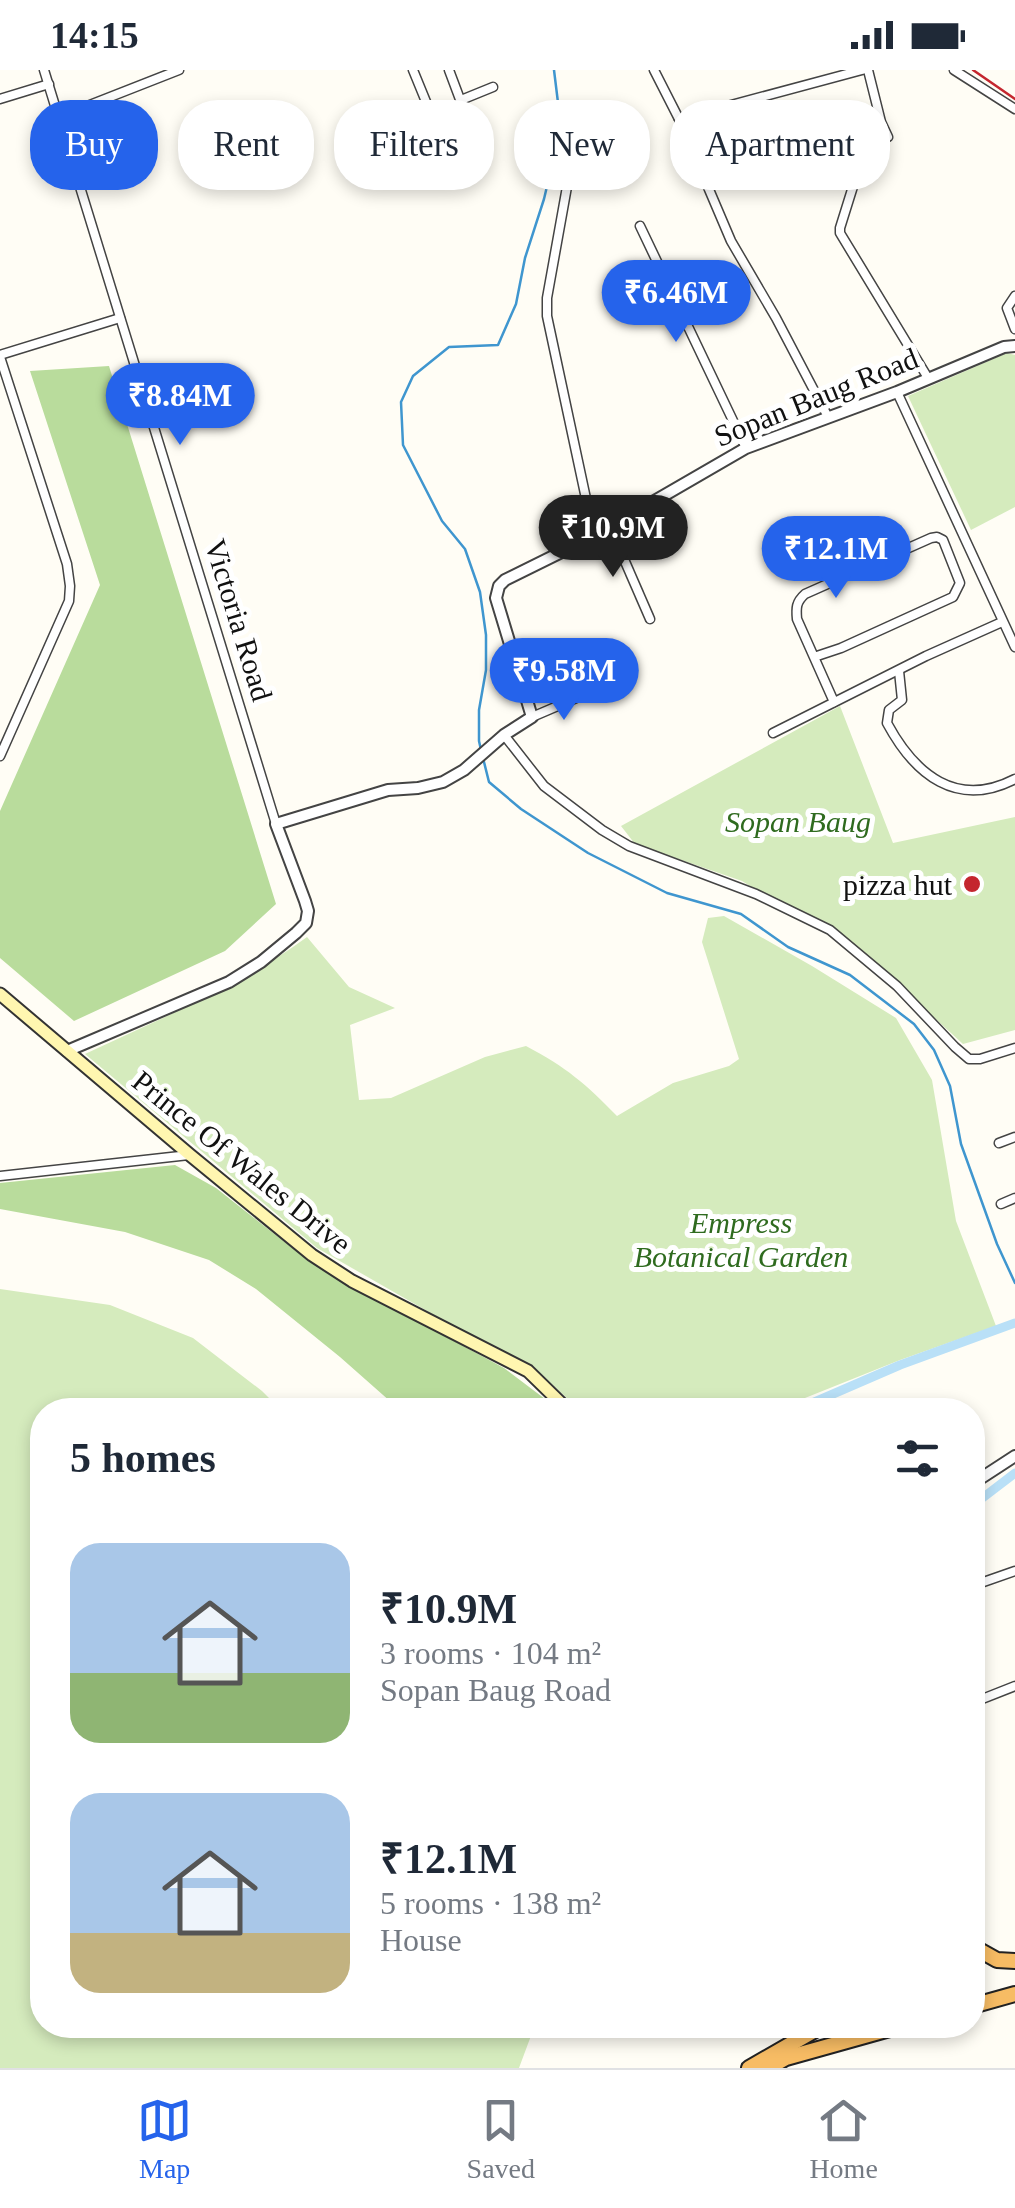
<!DOCTYPE html>
<html lang="en">
<head>
<meta charset="utf-8">
<style>
	body { margin:0; font-family:"Times New Roman",serif; background:#f6f6f7; color:#1f2937; height:100vh; display:flex; flex-direction:column; font-size:38px; white-space:nowrap }
	* { box-sizing:border-box; margin:0 }
	p { font-size:32px; color:#747a83 }
	.icon { flex:none; width:55px; height:55px; fill:none; stroke:currentColor; stroke-width:2; stroke-linecap:round; stroke-linejoin:round }
	.map { position:relative; flex:1; overflow:hidden }
	.details { position:absolute; left:30px; top:1328px; width:955px; height:640px; display:flex; flex-direction:column; background:#fff; border-radius:40px; box-shadow:0 5px 15px #0003 }
	.details>* { flex:none }
	.hud { position:absolute; left:30px; top:30px; width:955px; height:90px; display:flex; gap:20px }
	.price { position:absolute; translate:-50% -85px; padding:0 22px; border-radius:35px; background:#2563eb; color:#fff; font-size:32px; line-height:65px; filter:drop-shadow(0 2px 5px #0008) }
	.price::after { content:''; position:absolute; left:50%; top:60px; width:30px; height:22px; margin-left:-15px; background:inherit; clip-path:polygon(0 0,100% 0,50% 100%) }
	.price.current { background:#222; color:#fff }
	ul { padding:0; list-style:none }
	li { display:flex; align-items:center; gap:30px; height:250px; padding:0 40px }
	li span { display:grid; place-items:center; flex:none; width:280px; height:200px; border-radius:30px; color:#555 }
	li>.icon { margin-inline-start:auto }
	span .icon { width:120px; height:120px; fill:#fffc; stroke-width:1 }
	li b { font-size:42px }
	h2 { display:flex; justify-content:space-between; align-items:center; height:120px; padding:0 40px; font-size:42px }
	.pill { padding:0 35px; border-radius:40px; background:#fff; box-shadow:0 5px 15px #0003; font-size:35px; line-height:90px }
	.pill.current { background:#2563eb; color:#fff }
	.status { display:flex; justify-content:space-between; align-items:center; height:70px; padding:0 50px; background:#fff; direction:ltr }
	.status svg { height:28px; fill:currentColor }
	.tab-bar { display:flex; justify-content:space-around; align-items:center; height:140px; border-top:2px solid #e0e1e3; background:#fff; font-size:28px; color:#747a83 }
	.tab-bar a { display:grid; justify-items:center; gap:5px }
	.tab-bar .current { color:#2563eb }
	.map>svg:first-child { display:block }
	.green { fill:#d5ebbd }
	.forest { fill:#b9dc9c }
	.pitch { fill:#e6f2cf }
	.lines { fill:none; stroke-linecap:round; stroke-linejoin:round }
	.stream { stroke:#3f96cf; stroke-width:2.5 }
	.canal { stroke:#b9e0f7; stroke-width:9 }
	.minor-casing { stroke:#444; stroke-width:11 }
	.tertiary-casing { stroke:#444; stroke-width:14 }
	.secondary-casing { stroke:#333; stroke-width:15 }
	.trunk-casing { stroke:#222; stroke-width:18 }
	.minor { stroke:#fff; stroke-width:8 }
	.tertiary { stroke:#fff; stroke-width:10 }
	.secondary { stroke:#fff6b0; stroke-width:11 }
	.trunk { stroke:#f7bc64; stroke-width:14 }
	.rail { stroke:#c4262e; stroke-width:2.5 }
	.poi-dot { fill:#c4262e; stroke:#fff; stroke-width:4 }
	.labels { text-anchor:middle; dominant-baseline:central; stroke-width:10; stroke-linejoin:round; paint-order:stroke }
	.street-label { font-size:30px; fill:#111; stroke:#fff }
	.park-label { font-size:30px; font-style:italic; fill:#2f6b1f; stroke:#fff }
	.poi-label { font-size:30px; fill:#111; stroke:#fff; text-anchor:end }
</style>
</head>
<body>
<div class="status"><b>14:15</b><svg viewBox="0 0 49 12"><path d="M0 12V9h3v3zM5 12V6h3v6zM10 12V3h3v9zM15 12V0h3v12zM26 1h20v11H26zM47 4h2v5h-2z"/></svg></div>
<div class="map">
<svg width="1015" height="1998" viewBox="0 0 1015 1998">
	<rect width="100%" height="100%" fill="#fffdf5"/>
	<g class="green">
		<path d="M 1007,283 L 1015,285 L 1015,437 L 971,460 L 908,326 Z"/>
		<path d="M 840,636 L 893,773 L 1015,747 L 1015,960 L 963,974 L 892,909 L 827,857 L 774,831 L 742,811 L 635,774 L 621,756 Z"/>
		<path d="M 724,846 L 812,896 L 896,948 L 932,1010 L 956,1151 L 996,1256 L 900,1290 L 775,1340 L 580,1340 L 535,1299 L 441,1249 L 317,1178 L 85,984 C 161,948 239,917 307,867 L 349,917 L 395,938 L 350,955 L 359,1030 L 391,1028 L 485,987 L 526,976 C 566,997 586,1014 617,1046 L 673,1013 L 729,996 L 739,989 L 702,872 L 708,848 Z"/>
		<path d="M 0,1219 L 110,1235 L 193,1268 L 262,1321 L 281,1340 L 42,1340 L 42,1955 L 535,1955 L 519,1998 L 0,1998 Z"/>
	</g>
	<g class="forest">
		<path d="M 109,296 L 276,834 L 225,881 L 74,951 L 0,888 L 0,741 L 100,515 L 30,301 Z"/>
		<path d="M 175,1095 L 216,1118 L 291,1177 L 341,1210 L 504,1298 L 545,1329 L 556,1340 L 400,1340 L 340,1287 L 256,1219 L 209,1190 L 125,1162 L 0,1139 L 0,1113 Z"/>
	</g>
	<path class="pitch" d="M 121,48 L 132,91 L 107,97 L 96,54 Z"/>
	<g class="lines">
		<g class="stream">
			<path d="M 481,680 L 479,671 L 479,640 L 486,600 L 486,565 L 480,522 L 465,479 L 442,451 L 403,375 L 401,332 L 413,306 L 449,277 L 498,275 L 516,234 L 525,188 L 544,129 L 561,57 L 554,0"/>
			<path d="M 483,688 L 489,712 L 521,739 L 588,783 L 667,823 L 741,844 L 788,877 L 850,905 L 914,954 L 934,980 L 950,1016 L 961,1074 L 997,1174 L 1015,1213"/>
		</g>
		<g class="canal">
			<path d="M 796,1340 L 900,1295 L 1015,1253"/>
			<path d="M 972,1436 L 1015,1403"/>
		</g>
		<defs>
			<g id="minor">
				<path d="M 44,0 L 276,754"/>
				<path d="M 413,0 L 429,39 L 432,43 C 443,45 456,42 461,32 L 449,0"/>
				<path d="M 654,0 L 679,49 L 731,171 L 776,248 L 828,347"/>
				<path d="M 868,0 L 881,52 L 888,67"/>
				<path d="M 954,0 L 1015,39"/>
				<path d="M 0,29 L 49,14"/>
				<path d="M 461,30 L 493,17"/>
				<path d="M 59,47 L 179,0"/>
				<path d="M 679,49 L 862,0"/>
				<path d="M 860,94 L 840,158 L 840,163 L 928,308"/>
				<path d="M 570,100 L 547,228 L 547,246 L 594,466"/>
				<path d="M 640,156 L 746,378"/>
				<path d="M 1015,226 L 1007,238 L 1015,259"/>
				<path d="M 0,285 L 120,248"/>
				<path d="M 0,287 L 67,494 L 70,516 L 69,531 L 0,686"/>
				<path d="M 897,322 L 1015,577"/>
				<path d="M 610,457 L 650,549"/>
				<path d="M 814,587 L 841,578 L 953,527 L 960,513 L 943,470 L 937,467 L 931,468 L 805,524 C 796,532 796,538 797,549 L 834,632"/>
				<path d="M 899,601 L 902,630 L 889,640 L 887,653 C 915,705 957,739 1015,709"/>
				<path d="M 532,647 L 581,626"/>
				<path d="M 773,663 L 926,586 L 1002,552"/>
				<path d="M 504,665 L 544,716 L 602,760 L 629,776 L 756,824 L 830,860 L 897,916 L 955,977 L 969,989 L 980,989 L 1015,978"/>
				<path d="M 999,1073 L 1015,1067"/>
				<path d="M 0,1106 L 189,1085"/>
				<path d="M 1001,1134 L 1015,1128"/>
				<path d="M 972,1516 L 1015,1501"/>
				<path d="M 972,1633 L 1015,1616"/>
			</g>
			<g id="tertiary">
				<path d="M 67,981 L 229,912 L 261,892 L 296,863 L 306,853 L 308,841 L 305,831 L 276,754 L 388,720 L 418,718 L 443,712 L 464,700 L 504,665 L 532,647 L 496,528 L 499,516 L 505,510 L 594,466 L 746,378 L 897,322 L 1004,277 L 1015,276"/>
				<path d="M 972,1414 L 1015,1386"/>
			</g>
			<path id="secondary" d="M 0,924 L 190,1085 L 312,1185 L 352,1211 L 528,1301 L 568,1340"/>
			<g id="trunk">
				<path d="M 972,1876 L 997,1890 L 1015,1891"/>
				<path d="M 972,1936 L 1015,1924"/>
				<path d="M 749,1998 L 824,1955"/>
				<path d="M 768,1998 L 786,1988 L 904,1955"/>
			</g>
		</defs>
		<use href="#minor" class="minor-casing"/>
		<use href="#tertiary" class="tertiary-casing"/>
		<use href="#secondary" class="secondary-casing"/>
		<use href="#trunk" class="trunk-casing"/>
		<use href="#minor" class="minor"/>
		<use href="#tertiary" class="tertiary"/>
		<use href="#secondary" class="secondary"/>
		<use href="#trunk" class="trunk"/>
		<path class="rail" d="M 973,0 L 1015,29"/>
	</g>
	<circle class="poi-dot" cx="972" cy="814" r="10"/>
	<g class="labels">
		<g class="street-label">
			<text transform="translate(816 327) rotate(-22)">Sopan Baug Road</text>
			<text transform="translate(239 550) rotate(73)">Victoria Road</text>
			<text transform="translate(242 1092) rotate(39)">Prince Of Wales Drive</text>
		</g>
		<g class="park-label">
			<text x="798" y="751">Sopan Baug</text>
			<text x="741" y="1152">Empress<tspan x="741" dy="34">Botanical Garden</tspan></text>
		</g>
		<g class="poi-label">
			<text x="952" y="814">pizza hut</text>
		</g>
	</g>
</svg>
<b class="price" style="left:676px;top:275px">₹6.46M</b>
<b class="price" style="left:180px;top:378px">₹8.84M</b>
<b class="price current" style="left:613px;top:510px">₹10.9M</b>
<b class="price" style="left:836px;top:531px">₹12.1M</b>
<b class="price" style="left:564px;top:653px">₹9.58M</b>
<div class="hud">
<a class="pill current">Buy</a>
<a class="pill">Rent</a>
<a class="pill">Filters</a>
<a class="pill">New</a>
<a class="pill">Apartment</a>
</div>
<section class="details">
<h2>5 homes<svg class="icon" aria-label="filters" viewBox="0 0 24 24"><path d="M4 7h16M4 17h16"/><circle cx="9" cy="7" r="2"/><circle cx="15" cy="17" r="2"/></svg></h2>
<ul>
<li><span style="background:linear-gradient(#a9c7e8 65%,#8fb573 0)"><svg class="icon" aria-label="home" viewBox="0 0 24 24"><path d="M3 11l9-7 9 7M6 9v11h12V9"/></svg></span><div><b>₹10.9M</b><p>3 rooms · 104 m²</p><p>Sopan Baug Road</p></div></li>
<li><span style="background:linear-gradient(#a9c7e8 70%,#c2b280 0)"><svg class="icon" aria-label="home" viewBox="0 0 24 24"><path d="M3 11l9-7 9 7M6 9v11h12V9"/></svg></span><div><b>₹12.1M</b><p>5 rooms · 138 m²</p><p>House</p></div></li>
</ul>
</section>
</div>
<nav class="tab-bar">
<a class="current"><svg class="icon" aria-label="map" viewBox="0 0 24 24"><path d="M3 6l6-2 6 2 6-2v14l-6 2-6-2-6 2zM9 4v14M15 6v14"/></svg>Map</a>
<a><svg class="icon" aria-label="saved" viewBox="0 0 24 24"><path d="M7 4h10v16l-5-4-5 4z"/></svg>Saved</a>
<a><svg class="icon" aria-label="home" viewBox="0 0 24 24"><path d="M3 11l9-7 9 7M6 9v11h12V9"/></svg>Home</a>
</nav>
</body>
</html>
